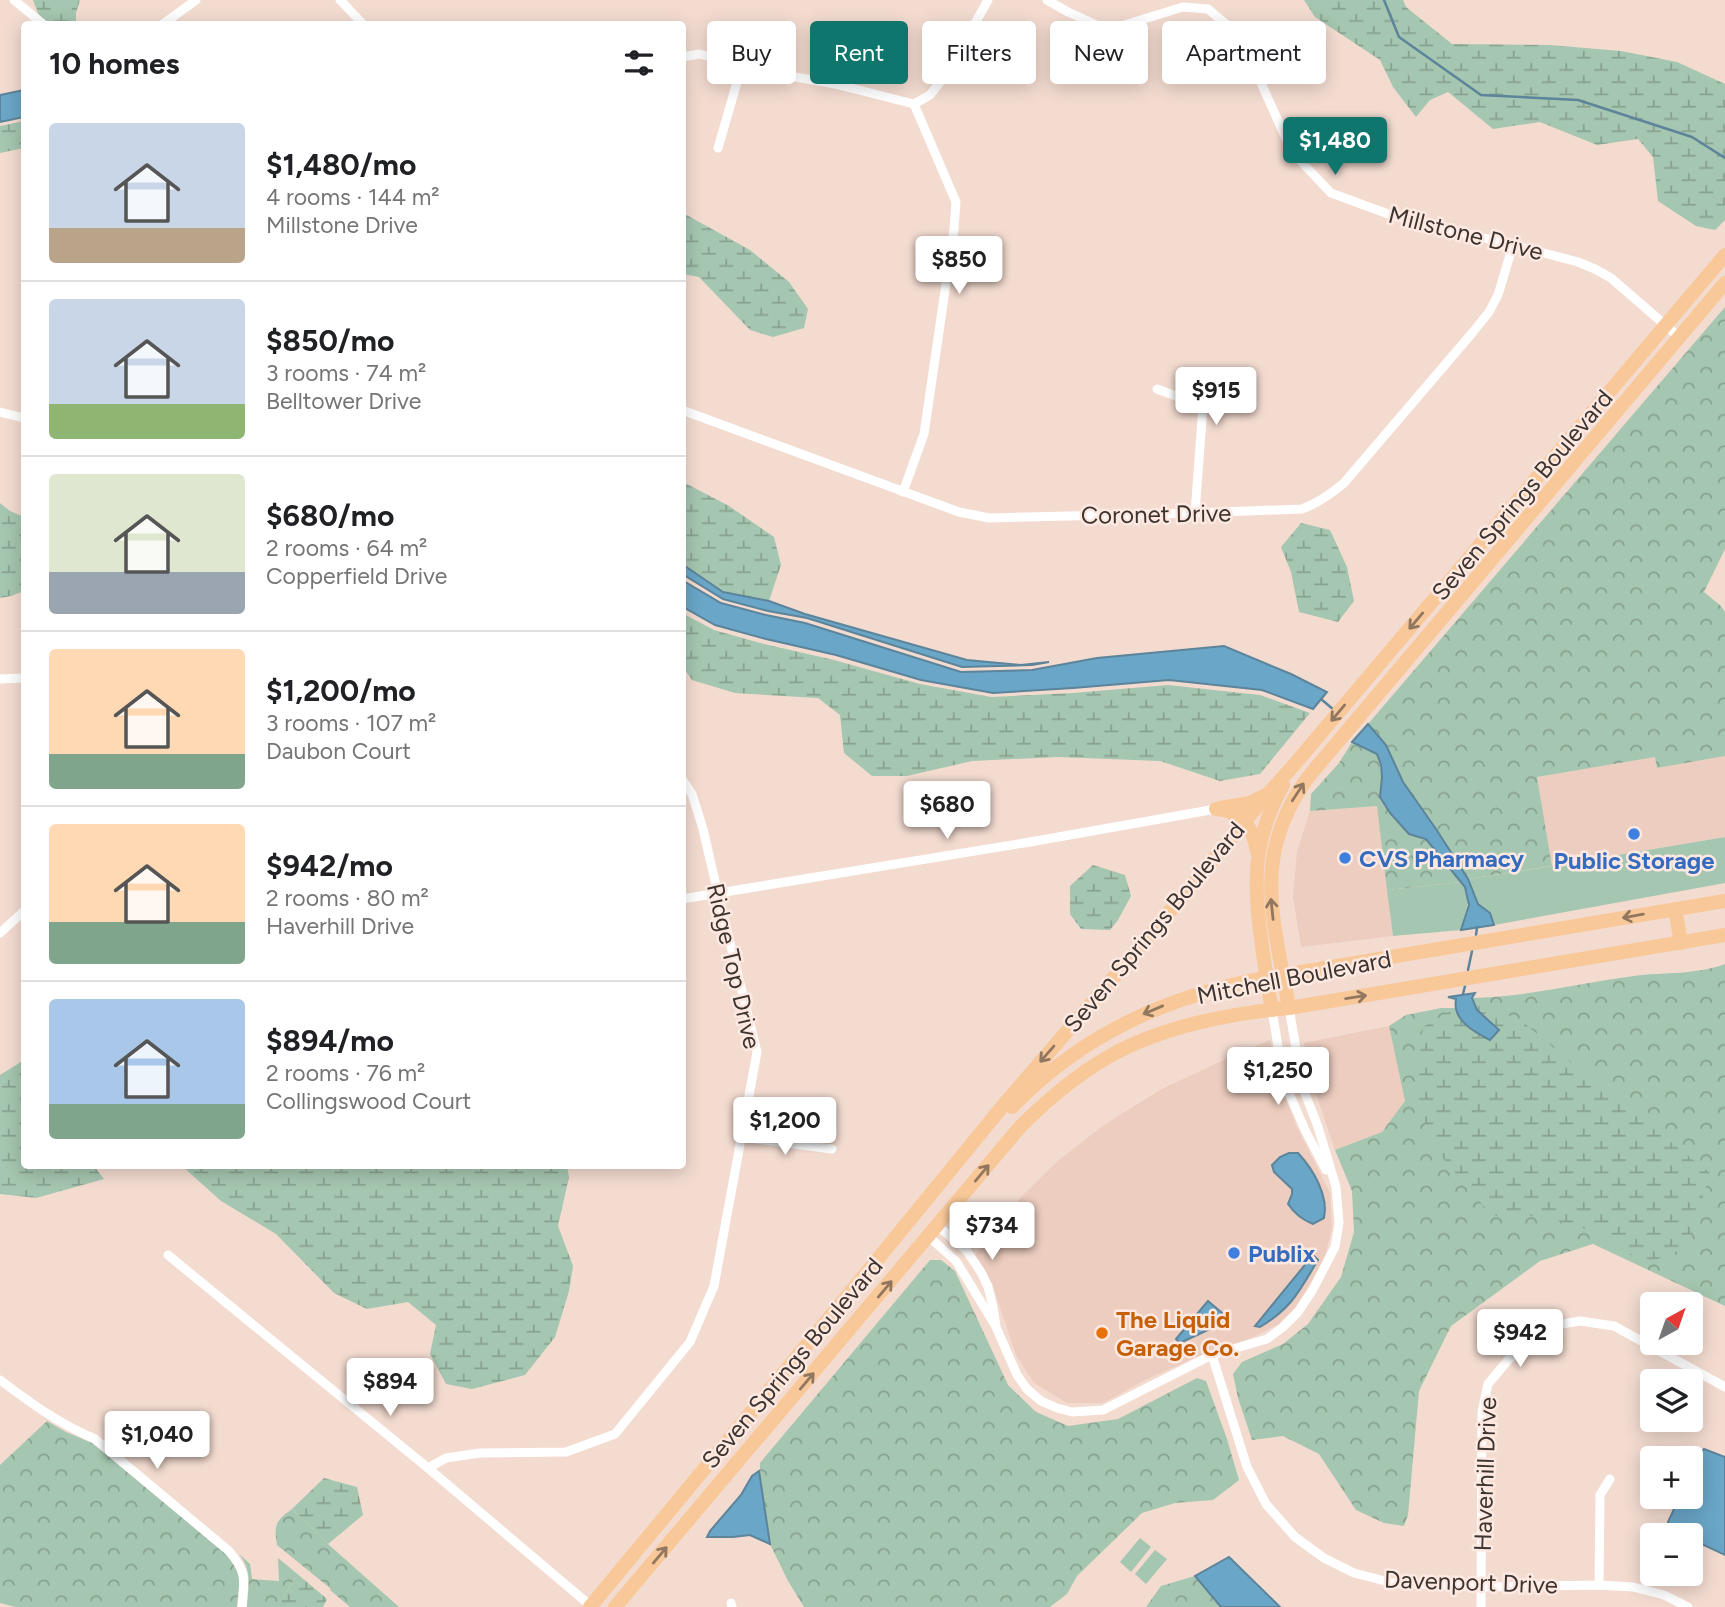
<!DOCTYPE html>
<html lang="en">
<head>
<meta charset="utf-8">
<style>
	body { margin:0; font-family:Figtree,sans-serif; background:#f6f6f6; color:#202124; height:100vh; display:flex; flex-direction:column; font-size:26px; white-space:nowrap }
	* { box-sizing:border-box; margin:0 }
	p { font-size:23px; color:#757577 }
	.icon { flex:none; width:38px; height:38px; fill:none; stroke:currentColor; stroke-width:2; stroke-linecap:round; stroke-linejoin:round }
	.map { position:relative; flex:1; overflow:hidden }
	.panel { position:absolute; left:21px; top:21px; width:665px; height:1148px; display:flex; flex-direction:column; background:#fff; border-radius:7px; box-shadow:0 4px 18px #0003 }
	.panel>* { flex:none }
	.guide { position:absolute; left:707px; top:21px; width:665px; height:63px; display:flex; gap:14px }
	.needle { width:46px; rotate:40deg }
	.buttons { position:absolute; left:1640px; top:1292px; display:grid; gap:14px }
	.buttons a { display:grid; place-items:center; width:63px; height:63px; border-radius:7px; background:#fff; box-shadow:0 4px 18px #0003; font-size:35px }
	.price { position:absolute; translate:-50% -60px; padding:0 16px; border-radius:7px; background:#fff; color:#222; font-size:23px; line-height:46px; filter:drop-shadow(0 2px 4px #0008) }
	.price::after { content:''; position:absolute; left:50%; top:42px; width:21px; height:16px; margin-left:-10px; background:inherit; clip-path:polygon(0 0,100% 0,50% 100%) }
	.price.selected { background:#0f766e; color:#fff }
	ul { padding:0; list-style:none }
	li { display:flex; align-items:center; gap:21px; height:175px; padding:0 28px }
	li+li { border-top:2px solid #e0e0e0 }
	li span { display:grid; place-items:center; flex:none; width:196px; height:140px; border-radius:7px; color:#555 }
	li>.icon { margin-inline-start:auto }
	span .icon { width:84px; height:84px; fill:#fffc; stroke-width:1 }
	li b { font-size:30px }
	h2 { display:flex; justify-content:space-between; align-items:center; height:84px; padding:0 28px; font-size:30px }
	.tag { padding:0 24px; border-radius:7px; background:#fff; box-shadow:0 4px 18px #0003; font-size:24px; line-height:63px }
	.tag.selected { background:#0f766e; color:#fff }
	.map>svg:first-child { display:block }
	.built { fill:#eccdbf }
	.grass { fill:#a5c6b0 }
	.forest { fill:url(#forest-crowns) }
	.wetland { fill:url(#wetland-marsh) }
	.water { fill:#6aa6c7; stroke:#5c849a; stroke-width:2 }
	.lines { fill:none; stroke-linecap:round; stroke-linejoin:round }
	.stream { stroke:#5c849a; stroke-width:2.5 }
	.minor { stroke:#fff; stroke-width:9 }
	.primary { stroke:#f8c898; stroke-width:14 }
	.oneway { stroke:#91775f }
	.shop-dot { fill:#3f7fe0; stroke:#fde9e1; stroke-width:2.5 }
	.food-dot { fill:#e8710a; stroke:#fde9e1; stroke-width:2.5 }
	.labels { text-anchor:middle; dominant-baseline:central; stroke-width:5; stroke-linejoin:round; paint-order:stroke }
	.street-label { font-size:24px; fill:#3d3430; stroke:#fde9e1 }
	.shop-label { font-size:24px; font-weight:bold; fill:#366cbe; stroke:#fde9e1; text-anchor:start }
	.food-label { font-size:24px; font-weight:bold; fill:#c56008; stroke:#fde9e1; text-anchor:start }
</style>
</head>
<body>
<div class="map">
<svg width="1725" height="1607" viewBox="0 0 1725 1607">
	<defs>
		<pattern id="forest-crowns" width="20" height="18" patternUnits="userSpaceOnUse" patternTransform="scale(1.75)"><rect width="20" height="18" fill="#a5c6b0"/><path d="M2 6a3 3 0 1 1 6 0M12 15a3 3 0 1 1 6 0" fill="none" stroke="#88a290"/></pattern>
		<pattern id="wetland-marsh" width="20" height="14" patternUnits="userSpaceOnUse" patternTransform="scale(1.75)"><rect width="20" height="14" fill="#a5c6b0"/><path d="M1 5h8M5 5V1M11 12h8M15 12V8" fill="none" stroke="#88a290"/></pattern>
	</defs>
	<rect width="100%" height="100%" fill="#f3dbd0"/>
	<g class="built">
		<path d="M 1725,756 L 1725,837 L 1552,866 L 1537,777 L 1655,757 L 1658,768 Z"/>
		<path d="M 1377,806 L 1393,936 L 1301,947 L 1293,897 L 1297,852 L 1310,811 Z"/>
		<path d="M 1389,1026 L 1405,1101 L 1382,1132 L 1335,1150 L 1309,1073 L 1304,1043 Z"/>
		<path d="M 1270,1040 L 1282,1088 L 1296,1125 L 1330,1193 L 1332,1229 L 1323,1263 L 1297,1305 L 1279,1324 L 1249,1339 L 1199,1356 L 1145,1380 L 1103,1403 L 1067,1403 L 1034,1383 L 1016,1355 L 992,1283 L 975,1255 L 1023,1195 L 1059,1160 L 1104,1125 L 1160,1090 L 1215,1064 Z"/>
	</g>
	<g class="grass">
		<path d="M 1725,837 L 1725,883 L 1494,925 L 1490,913 L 1478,904 L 1468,879 L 1553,866 Z"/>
		<path d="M 1461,882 C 1474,899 1465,912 1461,930 L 1393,936 L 1387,890 Z"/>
		<path d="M 1140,1538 L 1151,1547 L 1131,1572 L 1120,1562 Z"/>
		<path d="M 1155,1550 L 1167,1559 L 1146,1584 L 1135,1574 Z"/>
	</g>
	<g class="forest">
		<path d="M 1725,307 L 1725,549 L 1704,592 L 1721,606 L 1725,612 L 1725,756 L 1657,768 L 1655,757 L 1537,777 L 1552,866 L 1468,879 L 1436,829 L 1403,782 L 1386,745 L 1368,724 Z"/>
		<path d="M 1352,742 L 1376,753 C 1383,770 1382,780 1380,797 L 1409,834 L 1426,839 L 1461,882 L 1387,890 L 1377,806 L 1310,811 L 1311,794 L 1339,763 Z"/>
		<path d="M 1725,964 L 1725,1306 L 1593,1244 L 1540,1261 L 1451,1326 L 1419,1391 L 1408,1515 L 1404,1526 L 1384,1523 L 1356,1510 L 1319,1454 L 1283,1436 L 1252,1440 L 1238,1398 L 1233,1374 L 1242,1362 L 1283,1344 L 1308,1324 L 1341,1277 L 1354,1232 L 1352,1191 L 1335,1150 L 1382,1132 L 1405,1101 L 1389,1026 L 1406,1015 L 1441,1008 L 1455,1008 L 1461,1020 L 1472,998 C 1527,997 1580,983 1634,976 C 1664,972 1696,975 1725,964 Z"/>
		<path d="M 930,1260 L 941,1260 L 955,1271 L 1008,1385 L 1036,1412 L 1068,1426 L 1118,1419 L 1197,1378 L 1206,1381 L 1227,1439 L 1239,1480 L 1213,1500 L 1175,1503 L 1142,1513 L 1077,1576 L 1067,1594 L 1050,1607 L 804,1607 L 788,1581 L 770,1544 L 760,1475 L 760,1463 Z"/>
		<path d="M 47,1421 L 66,1432 L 92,1443 L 226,1554 C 244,1577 239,1580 237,1607 L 15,1607 L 0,1603 L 0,1465 Z"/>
		<path d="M 292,1509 L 328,1544 L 399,1607 L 350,1607 L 330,1590 L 331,1589 L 277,1545 C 274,1524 275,1522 292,1509 Z"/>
		<path d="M 239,1554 L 250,1564 L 252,1579 L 279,1581 L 278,1558 L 301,1577 L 296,1577 L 279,1603 L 279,1607 L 247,1607 C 248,1586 253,1572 239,1554 Z"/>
		<path d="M 1195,1576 L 1221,1607 L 1146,1607 L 1161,1586 Z"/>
	</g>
	<g class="wetland">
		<path d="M 33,0 L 80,0 L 76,13 L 76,24 L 42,24 Z"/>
		<path d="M 1304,0 L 1403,0 L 1406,7 L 1452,44 L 1550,45 L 1621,51 L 1677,62 L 1725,84 L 1725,220 L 1715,230 L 1696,226 L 1658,201 L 1653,157 L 1638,139 L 1597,145 L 1540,122 L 1493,129 L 1448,92 L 1430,100 L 1416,117 L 1393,87 L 1380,60 L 1315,17 Z"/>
		<path d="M 24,121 L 24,148 L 0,153 L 0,126 Z"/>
		<path d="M 683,213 L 750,250 L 789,282 L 808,309 L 804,328 L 773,337 L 750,330 L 699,277 L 683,274 Z"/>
		<path d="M 683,482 L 729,506 L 774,537 L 781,565 L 769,601 L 723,592 L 683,564 Z"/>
		<path d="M 0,503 L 10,511 L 24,517 L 24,591 L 11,596 L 0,598 Z"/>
		<path d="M 1301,523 L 1330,530 L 1347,567 L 1354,601 L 1338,622 L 1299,612 L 1291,572 L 1281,547 Z"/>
		<path d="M 682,613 L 714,630 L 764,644 L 834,660 L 920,684 L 991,697 L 1073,693 L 1168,685 L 1260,695 L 1310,713 L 1260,774 L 1220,781 L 1160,761 L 1058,757 L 972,761 L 907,776 L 872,776 L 844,753 L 840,715 L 818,698 L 735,693 L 692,680 L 683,667 Z"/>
		<path d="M 1093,865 L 1125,875 L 1131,896 L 1118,920 L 1110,930 L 1081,929 L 1070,914 L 1070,886 Z"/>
		<path d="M 1472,998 L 1523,1022 L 1588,1077 L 1710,1173 L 1689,1246 L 1648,1263 L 1583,1228 L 1537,1216 L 1492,1216 L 1431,1144 L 1416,1089 L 1423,1027 L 1455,1008 L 1461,1020 L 1492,1023 L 1477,1010 Z"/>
		<path d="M 24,1060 L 24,1166 L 94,1166 L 104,1179 L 36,1198 L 0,1194 L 0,1075 Z"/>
		<path d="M 182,1166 L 567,1166 L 569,1177 L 558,1226 L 573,1266 L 569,1291 L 555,1337 L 525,1375 L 472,1389 L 446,1384 L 430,1354 L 436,1325 L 408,1302 L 367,1309 L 334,1293 L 276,1234 L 221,1201 Z"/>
		<path d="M 324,1478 L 357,1487 L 363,1515 L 328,1544 L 292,1509 Z"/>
		<path d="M 296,1577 L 301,1577 L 327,1599 L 323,1607 L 279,1607 L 279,1603 Z"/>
	</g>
	<g class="water">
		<path d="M 24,90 L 24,117 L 0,122 L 0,95 Z"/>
		<path d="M 682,564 L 723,592 L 769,601 L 805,614 L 967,660 L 1021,665 L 1049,662 L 1032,665 L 962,667 L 807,618 L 768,611 L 723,599 L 684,575 L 683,573 Z"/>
		<path d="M 682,580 L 721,603 L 766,615 L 805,623 L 961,672 L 1032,670 L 1097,658 L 1224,646 L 1291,674 L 1327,692 L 1313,709 L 1262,690 L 1169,680 L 1073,688 L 993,693 L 921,680 L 836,655 L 766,639 L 715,625 L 683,607 Z"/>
		<path d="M 1368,724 L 1386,745 L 1403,782 L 1436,829 L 1468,879 L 1478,904 L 1490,913 L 1494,925 L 1461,930 L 1469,905 L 1465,887 L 1426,839 L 1409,834 L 1390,813 L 1380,797 L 1382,777 L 1381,765 L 1377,754 L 1352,742 Z"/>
		<path d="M 1475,993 L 1472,998 L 1477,1010 L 1499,1030 L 1490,1040 C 1474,1032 1452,1020 1456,999 L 1448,997 Z"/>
		<path d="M 1289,1153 L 1298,1153 C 1313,1169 1329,1196 1324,1218 L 1313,1224 C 1303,1220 1294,1213 1288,1204 L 1292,1194 L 1292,1189 L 1274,1172 L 1272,1165 L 1280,1157 Z"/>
		<path d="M 1313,1255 L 1318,1260 C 1299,1291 1293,1307 1260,1327 L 1255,1326 Z"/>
		<path d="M 1208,1301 L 1228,1318 L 1223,1323 L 1180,1343 L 1176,1339 Z"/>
		<path d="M 1704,1449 L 1725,1457 L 1725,1555 L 1691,1539 L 1690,1535 C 1679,1535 1673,1533 1668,1522 L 1680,1496 L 1690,1496 C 1690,1478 1690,1462 1704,1449 Z"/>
		<path d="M 759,1471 L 770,1544 L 750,1535 L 733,1537 L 707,1537 L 710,1531 L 741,1495 L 752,1476 Z"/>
		<path d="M 1229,1557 L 1280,1607 L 1221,1607 L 1195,1576 Z"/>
	</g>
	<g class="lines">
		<g class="stream">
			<path d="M 1384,0 L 1399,37 L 1481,95 L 1578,100 L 1692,137 L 1725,158"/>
			<path d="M 1321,699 L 1334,710"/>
			<path d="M 1476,935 L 1477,927"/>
			<path d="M 1468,970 L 1472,951"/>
			<path d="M 1463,994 L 1465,986"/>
		</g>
		<g class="minor">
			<path d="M 14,0 L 43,24"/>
			<path d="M 340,0 L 363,24"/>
			<path d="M 1047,0 L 1068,12 L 1108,30 L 1183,7 L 1208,9 L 1228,26 L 1249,56 L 1292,152 L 1331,193 L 1391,215 L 1513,245 L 1578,262 L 1595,269 L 1611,278 L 1679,337"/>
			<path d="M 163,24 L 196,0"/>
			<path d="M 1108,30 L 1110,72"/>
			<path d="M 682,57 L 699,54 L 784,75 L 835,84 L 914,104 L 930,95 L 947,73 L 988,0"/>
			<path d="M 718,148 L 742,65"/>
			<path d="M 1157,389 L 1203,406 L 1195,513"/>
			<path d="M 682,410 L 959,512 L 989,518 L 1195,513 L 1302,509 C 1318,503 1331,494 1344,483 L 1473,332 L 1489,312 L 1498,295 L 1513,245"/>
			<path d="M 0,412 L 24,418"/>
			<path d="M 903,492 L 924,434 L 954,229 L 956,202 L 914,104"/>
			<path d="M 0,679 L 24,678"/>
			<path d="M 682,899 L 1030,842 L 1216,809"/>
			<path d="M 0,933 L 24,911"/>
			<path d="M 1272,1010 L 1284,1082 L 1306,1132 L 1326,1170"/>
			<path d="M 742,1137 L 832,1149"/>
			<path d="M 938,1226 L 966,1250 L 981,1272 L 988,1287 L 993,1307 L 996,1327 L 1017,1375 L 1027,1389 L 1041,1401 L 1057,1408 L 1072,1412 L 1103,1410 L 1212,1355 L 1267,1339 L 1283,1327 L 1298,1312 L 1312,1291 L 1335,1247 L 1339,1223 L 1336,1187 L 1318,1127 L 1303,1088 L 1289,1008"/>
			<path d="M 929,1237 L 956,1261 L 995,1325"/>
			<path d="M 168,1255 L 428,1468 L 592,1607"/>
			<path d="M 1212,1355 L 1247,1467 L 1266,1504 L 1295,1537 L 1324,1558 L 1354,1573 L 1393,1583 L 1481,1587 L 1599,1585 L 1633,1587 L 1664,1595 L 1688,1607"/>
			<path d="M 0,1380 C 32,1404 58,1423 95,1439 L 229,1551 C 248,1574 244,1578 242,1607"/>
			<path d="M 428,1468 L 446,1458 L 480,1453 L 566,1452 L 615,1434 L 690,1342 L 714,1286 L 757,1052 L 718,894 L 703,829 L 692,794 L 682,779"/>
			<path d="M 1599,1585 L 1600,1495 L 1610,1479"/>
			<path d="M 731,1603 L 732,1607"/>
			<path d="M 1481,1607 L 1482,1412 L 1488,1384 L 1509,1359 L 1556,1325 L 1580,1321 L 1614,1326 L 1725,1387"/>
		</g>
		<g class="primary">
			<path d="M 1220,808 L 1250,803 L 1264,796"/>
			<path d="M 1216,809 C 1242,811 1253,827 1257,851"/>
			<path d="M 1675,909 L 1681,943"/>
			<path d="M 1289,1008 C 1274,919 1250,856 1309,776 L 1725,283"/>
			<path d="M 1272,1010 C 1268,988 1265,968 1262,946 C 1253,885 1252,840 1283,785"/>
			<path d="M 1012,1107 C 1082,1034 1168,996 1265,978 L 1725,901"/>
			<path d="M 590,1607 L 877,1260 L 1006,1102 L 1145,941 L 1266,796 L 1294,765 L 1725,255"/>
			<path d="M 615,1607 L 1020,1127 C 1047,1100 1075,1076 1108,1057 C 1160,1027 1231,1013 1289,1008 L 1725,935"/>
		</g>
	</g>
	<defs><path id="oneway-shaft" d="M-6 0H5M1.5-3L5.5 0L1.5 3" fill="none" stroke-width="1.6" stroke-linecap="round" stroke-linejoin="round" transform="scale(1.75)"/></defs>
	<g class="oneway">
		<use href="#oneway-shaft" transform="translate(1416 621) rotate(130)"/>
		<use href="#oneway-shaft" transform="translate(1338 713) rotate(130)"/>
		<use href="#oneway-shaft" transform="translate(1298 792) rotate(-57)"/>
		<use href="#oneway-shaft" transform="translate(1272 909) rotate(-96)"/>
		<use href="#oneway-shaft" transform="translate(1633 916) rotate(170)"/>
		<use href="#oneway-shaft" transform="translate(1356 997) rotate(-9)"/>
		<use href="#oneway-shaft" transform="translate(1153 1010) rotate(157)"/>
		<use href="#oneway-shaft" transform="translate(1047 1054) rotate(131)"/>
		<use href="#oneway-shaft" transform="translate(982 1173) rotate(-50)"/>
		<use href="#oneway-shaft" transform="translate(885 1289) rotate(-50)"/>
		<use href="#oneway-shaft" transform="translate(807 1381) rotate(-50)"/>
		<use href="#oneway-shaft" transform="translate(660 1555) rotate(-50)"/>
	</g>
	<g class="shop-dot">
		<circle cx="1634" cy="834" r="7"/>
		<circle cx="1345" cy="858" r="7"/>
		<circle cx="1234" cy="1253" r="7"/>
	</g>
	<circle class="food-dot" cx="1102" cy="1333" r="7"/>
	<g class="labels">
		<g class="street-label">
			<text transform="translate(1466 233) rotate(14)">Millstone Drive</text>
			<text transform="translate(1522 495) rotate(-50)">Seven Springs Boulevard</text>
			<text transform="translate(1156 514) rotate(-1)">Coronet Drive</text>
			<text transform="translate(1154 927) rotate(-50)">Seven Springs Boulevard</text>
			<text transform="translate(734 966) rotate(77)">Ridge Top Drive</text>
			<text transform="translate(1294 977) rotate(-11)">Mitchell Boulevard</text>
			<text transform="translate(792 1363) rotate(-50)">Seven Springs Boulevard</text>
			<text transform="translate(1485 1474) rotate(-88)">Haverhill Drive</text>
			<text transform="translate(1471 1582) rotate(2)">Davenport Drive</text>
		</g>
		<g class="shop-label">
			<text x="1359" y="858">CVS Pharmacy</text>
			<text x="1634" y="860" text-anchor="middle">Public Storage</text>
			<text x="1248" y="1253">Publix</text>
		</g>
		<g class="food-label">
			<text x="1116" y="1319">The Liquid<tspan x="1116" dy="28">Garage Co.</tspan></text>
		</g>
	</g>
</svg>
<div class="buttons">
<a><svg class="needle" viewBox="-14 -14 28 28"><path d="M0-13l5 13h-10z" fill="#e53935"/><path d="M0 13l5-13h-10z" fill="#757577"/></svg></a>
<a><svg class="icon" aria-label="layers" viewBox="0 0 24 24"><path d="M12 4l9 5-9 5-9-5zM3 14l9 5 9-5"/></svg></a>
<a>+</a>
<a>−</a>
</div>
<b class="price selected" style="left:1335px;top:177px">$1,480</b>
<b class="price" style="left:959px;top:296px">$850</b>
<b class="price" style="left:1216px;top:427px">$915</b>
<b class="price" style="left:947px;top:841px">$680</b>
<b class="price" style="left:1278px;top:1107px">$1,250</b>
<b class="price" style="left:785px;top:1157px">$1,200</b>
<b class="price" style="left:992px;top:1262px">$734</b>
<b class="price" style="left:1520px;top:1369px">$942</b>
<b class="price" style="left:390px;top:1418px">$894</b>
<b class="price" style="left:157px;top:1471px">$1,040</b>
<div class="guide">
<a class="tag">Buy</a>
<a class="tag selected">Rent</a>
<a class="tag">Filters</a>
<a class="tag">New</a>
<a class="tag">Apartment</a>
</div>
<section class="panel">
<h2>10 homes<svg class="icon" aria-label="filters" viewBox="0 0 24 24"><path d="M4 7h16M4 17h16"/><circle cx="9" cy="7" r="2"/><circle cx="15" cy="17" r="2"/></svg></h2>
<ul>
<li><span style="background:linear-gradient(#c9d6e8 75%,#b9a48a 0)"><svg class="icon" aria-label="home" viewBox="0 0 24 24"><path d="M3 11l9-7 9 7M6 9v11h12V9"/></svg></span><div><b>$1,480/mo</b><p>4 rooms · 144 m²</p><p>Millstone Drive</p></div></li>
<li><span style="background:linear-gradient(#c9d6e8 75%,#8fb573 0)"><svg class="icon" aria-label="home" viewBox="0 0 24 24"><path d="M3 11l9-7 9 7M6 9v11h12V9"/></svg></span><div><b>$850/mo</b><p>3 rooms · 74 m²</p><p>Belltower Drive</p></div></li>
<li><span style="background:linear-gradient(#dfe7d0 70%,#9aa5b1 0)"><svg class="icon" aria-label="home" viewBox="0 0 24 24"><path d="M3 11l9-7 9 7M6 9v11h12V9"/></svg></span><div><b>$680/mo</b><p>2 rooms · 64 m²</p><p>Copperfield Drive</p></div></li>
<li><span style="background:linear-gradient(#ffd9b3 75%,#7fa58c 0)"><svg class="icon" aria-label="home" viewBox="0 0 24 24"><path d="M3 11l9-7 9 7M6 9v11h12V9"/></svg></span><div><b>$1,200/mo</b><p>3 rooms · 107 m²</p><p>Daubon Court</p></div></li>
<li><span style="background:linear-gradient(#ffd9b3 70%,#7fa58c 0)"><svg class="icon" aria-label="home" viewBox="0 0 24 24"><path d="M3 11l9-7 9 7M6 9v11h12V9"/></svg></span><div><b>$942/mo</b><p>2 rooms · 80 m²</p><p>Haverhill Drive</p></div></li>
<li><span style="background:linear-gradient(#a9c7e8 75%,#7fa58c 0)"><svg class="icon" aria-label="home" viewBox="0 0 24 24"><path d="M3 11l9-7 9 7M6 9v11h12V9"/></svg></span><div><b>$894/mo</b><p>2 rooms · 76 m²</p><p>Collingswood Court</p></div></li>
</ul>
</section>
</div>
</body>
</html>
